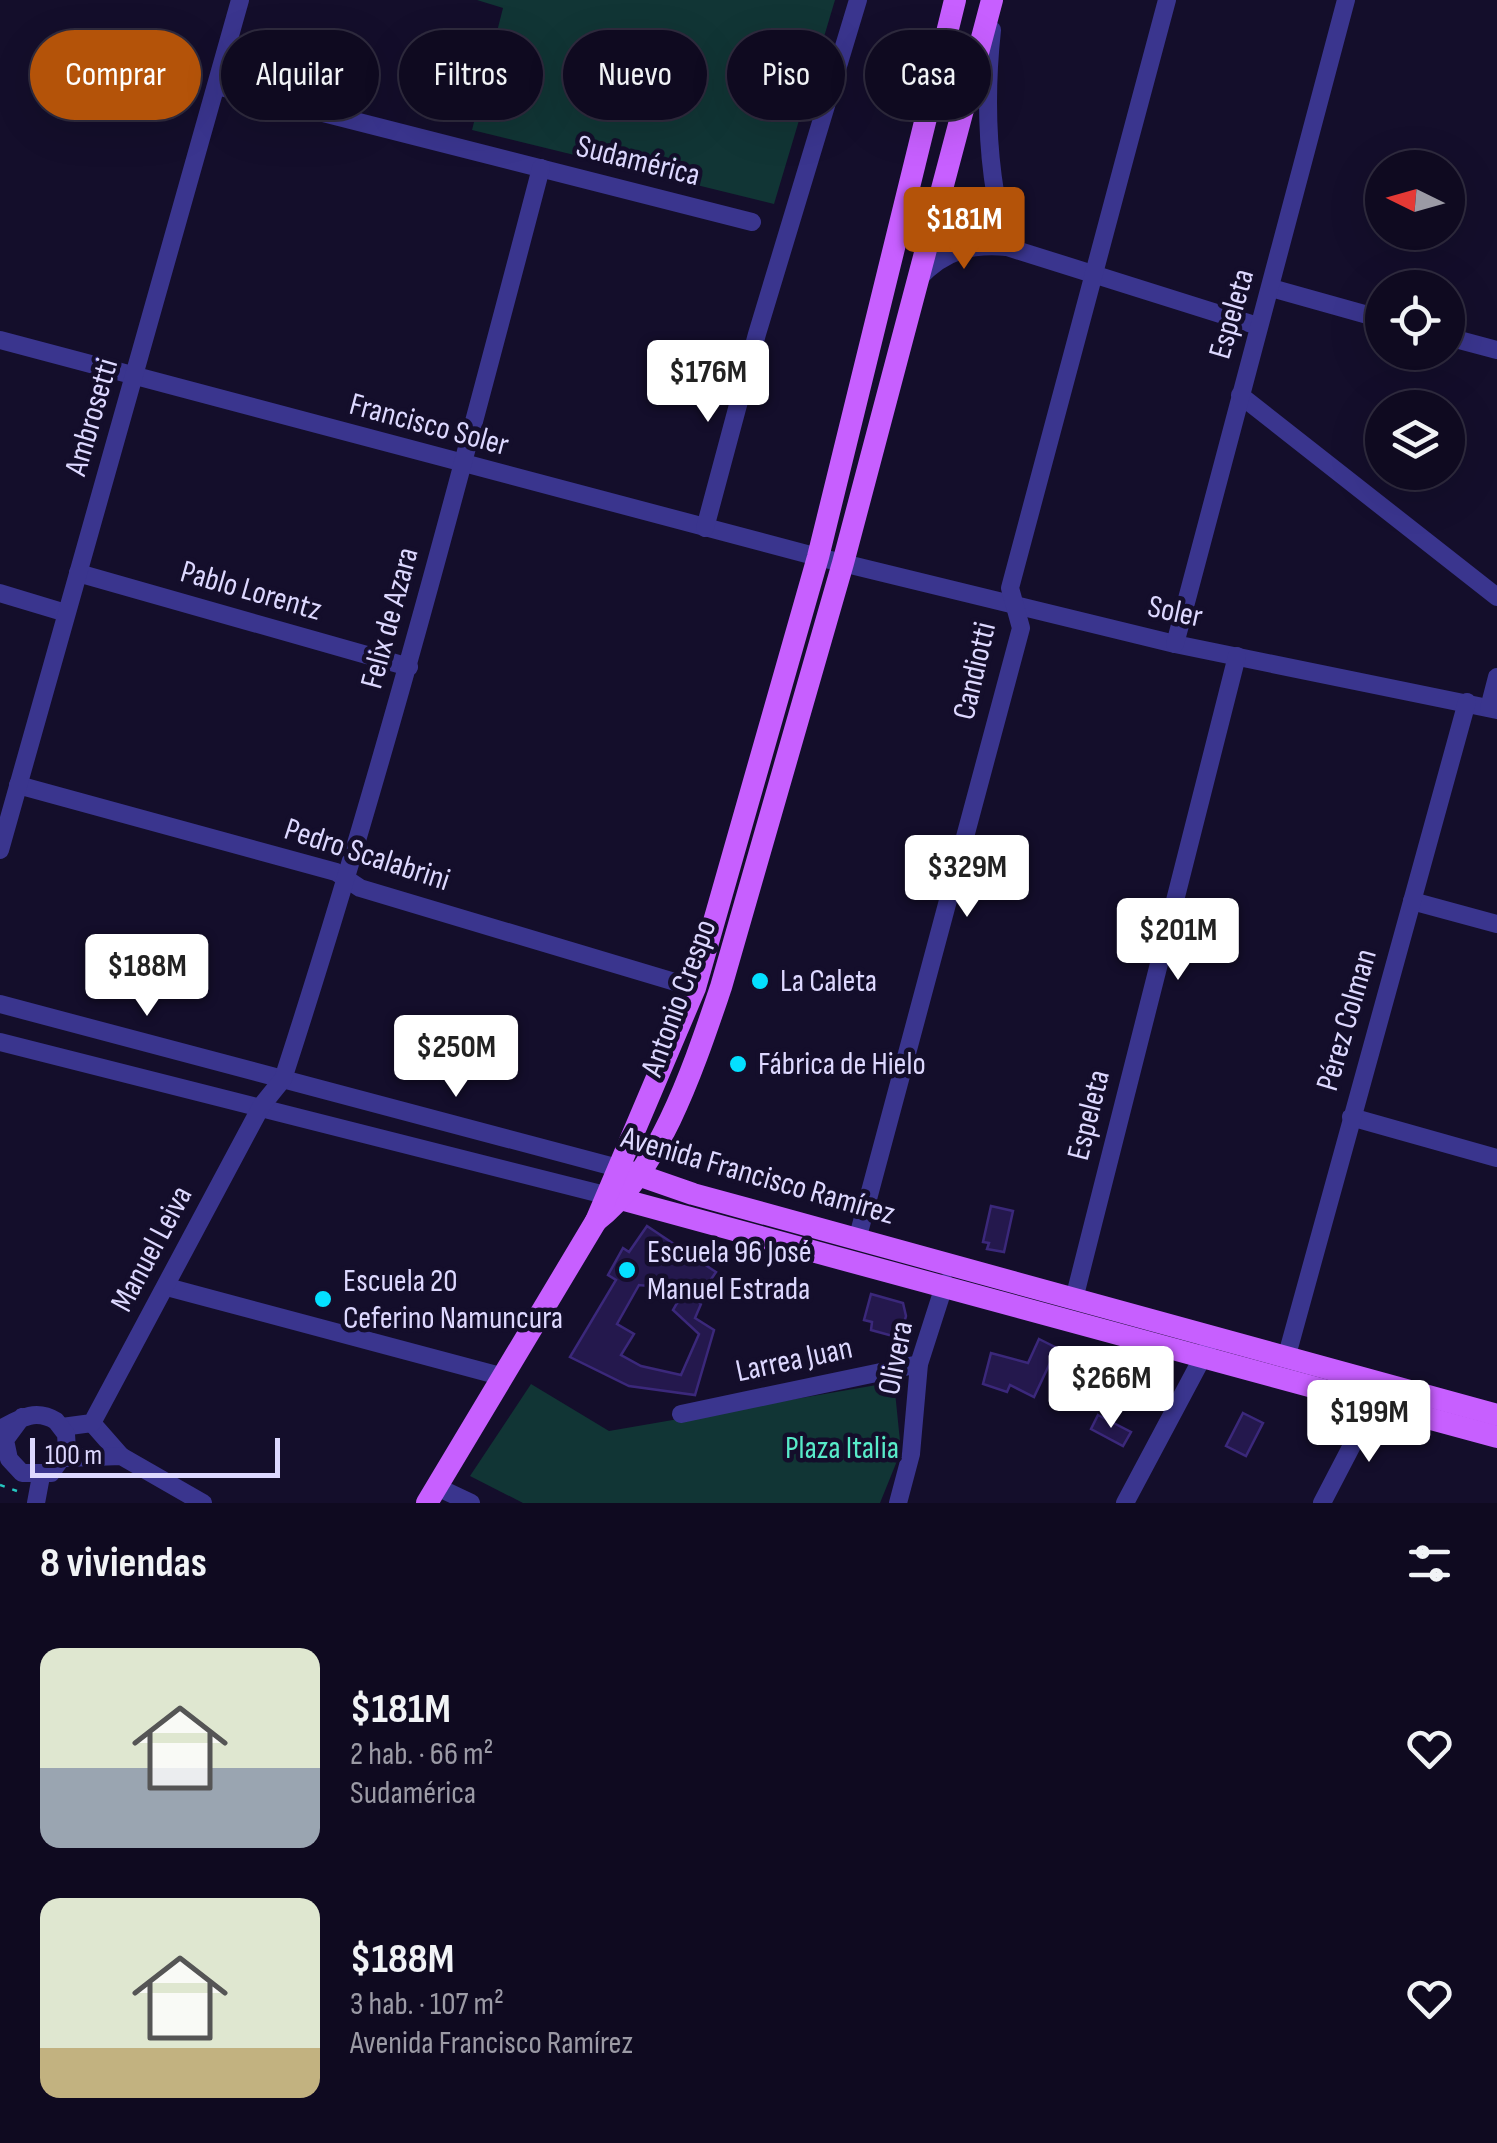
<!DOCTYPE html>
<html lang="es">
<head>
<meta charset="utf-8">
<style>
	body { margin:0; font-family:"Sofia Sans Condensed",sans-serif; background:#1d182d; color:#f1f3f6; height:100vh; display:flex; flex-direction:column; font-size:38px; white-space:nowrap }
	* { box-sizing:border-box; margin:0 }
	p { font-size:32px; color:#9b9aa5 }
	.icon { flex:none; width:55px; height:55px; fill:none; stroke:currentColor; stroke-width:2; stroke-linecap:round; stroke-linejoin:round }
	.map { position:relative; height:1503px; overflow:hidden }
	.drawer { display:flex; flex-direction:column; background:#0f0a20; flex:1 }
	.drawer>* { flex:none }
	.hud { position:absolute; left:30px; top:30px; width:1438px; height:90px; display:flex; gap:20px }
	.needle { width:65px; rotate:275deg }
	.fabs { position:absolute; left:1365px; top:150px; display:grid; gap:20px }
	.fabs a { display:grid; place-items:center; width:100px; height:100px; border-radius:50%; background:#0f0a20; box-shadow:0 10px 40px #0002,0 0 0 2px #2f2b3e; font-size:50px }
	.scale { position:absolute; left:30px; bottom:25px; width:250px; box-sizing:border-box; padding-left:10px; border:5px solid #ddd8ff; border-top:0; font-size:28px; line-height:35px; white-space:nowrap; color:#ddd8ff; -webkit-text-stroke:8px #140e2b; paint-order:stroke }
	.price { position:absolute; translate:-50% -85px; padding:0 22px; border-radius:10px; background:#fff; color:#222; font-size:32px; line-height:65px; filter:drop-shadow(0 2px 5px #0008) }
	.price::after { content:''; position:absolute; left:50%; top:60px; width:30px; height:22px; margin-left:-15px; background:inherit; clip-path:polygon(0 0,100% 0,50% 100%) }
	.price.selected { background:#b45309; color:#fff }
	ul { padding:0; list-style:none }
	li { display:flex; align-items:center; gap:30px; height:250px; padding:0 40px }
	li span { display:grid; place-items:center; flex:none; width:280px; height:200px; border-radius:20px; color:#555 }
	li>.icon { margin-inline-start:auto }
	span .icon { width:120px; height:120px; fill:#fffc; stroke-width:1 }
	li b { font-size:42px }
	h2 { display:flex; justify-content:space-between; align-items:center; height:120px; padding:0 40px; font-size:42px }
	.chip { padding:0 35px; border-radius:45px; background:#0f0a20; box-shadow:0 10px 40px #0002,0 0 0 2px #2f2b3e; font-size:35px; line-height:90px }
	.chip.selected { background:#b45309; color:#fff }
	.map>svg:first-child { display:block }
	.green { fill:#113535 }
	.building { fill:#24184d; stroke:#3b287b; stroke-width:2.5; fill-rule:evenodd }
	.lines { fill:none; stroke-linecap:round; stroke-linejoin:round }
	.path { stroke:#25c6c0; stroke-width:2.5; stroke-dasharray:5 8; stroke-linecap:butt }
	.minor { stroke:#3a358e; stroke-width:18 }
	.major { stroke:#c75fff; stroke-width:22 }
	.poi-dot { fill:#04e0ff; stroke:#140e2b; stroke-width:4 }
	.labels { text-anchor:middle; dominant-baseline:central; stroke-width:9; stroke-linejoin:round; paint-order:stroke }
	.street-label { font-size:32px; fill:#ddd8ff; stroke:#140e2b }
	.poi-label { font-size:32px; fill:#ddd8ff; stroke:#140e2b; text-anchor:start }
	.park-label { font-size:32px; fill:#58ebc9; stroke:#140e2b }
</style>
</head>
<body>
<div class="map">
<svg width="1497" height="1503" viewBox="0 0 1497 1503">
	<rect width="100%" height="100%" fill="#140e2b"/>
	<g class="green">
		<path d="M 477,0 L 835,0 L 774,204 L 472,130 L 503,8 Z"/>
		<path d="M 894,1382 L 901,1451 L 880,1503 L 523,1503 L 470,1476 L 531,1384 L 609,1431 Z"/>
	</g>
	<g class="building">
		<path d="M 991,1206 L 1013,1211 L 1004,1252 L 987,1249 L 989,1243 L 983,1242 Z"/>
		<path d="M 647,1226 L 716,1272 L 697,1300 L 701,1304 L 695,1318 L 714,1330 L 695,1395 L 629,1386 L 570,1357 L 616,1280 L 608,1275 L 623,1248 L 629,1252 ZM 658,1277 L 684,1291 L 673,1310 L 699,1334 L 681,1375 L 641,1366 L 621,1355 L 634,1334 L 617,1324 L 639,1285 L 648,1286 Z"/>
		<path d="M 871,1294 L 903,1303 L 906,1316 L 900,1338 L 871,1330 L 872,1322 L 864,1320 Z"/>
		<path d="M 1039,1339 L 1057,1348 L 1034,1397 L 1010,1385 L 1007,1392 L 983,1384 L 991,1353 L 1028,1363 Z"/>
		<path d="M 1243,1413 L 1263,1423 L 1246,1456 L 1226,1446 Z"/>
		<path d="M 1098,1415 L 1131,1432 L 1123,1446 L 1091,1429 Z"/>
	</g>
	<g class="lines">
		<path class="path" d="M 0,1485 L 17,1491"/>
		<g class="minor">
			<path d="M 992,30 C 984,104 987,175 1007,247"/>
			<path d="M 217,86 L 752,222"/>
			<path d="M 919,278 C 945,250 971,244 1007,247 L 1258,326"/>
			<path d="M 1271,288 L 1382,319"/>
			<path d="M 1448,337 L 1497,350"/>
			<path d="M 0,340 L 818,557 L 1175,644 L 1497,710"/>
			<path d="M 1240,395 L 1497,597"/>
			<path d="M 705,528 L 757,334 L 858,0"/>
			<path d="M 78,573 L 409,667"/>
			<path d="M 0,593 L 66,613"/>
			<path d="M 1175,644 L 1346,0"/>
			<path d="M 1489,708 L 1497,677"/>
			<path d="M 18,785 L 336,872 L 360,888 L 695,988"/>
			<path d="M 0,850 L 240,0"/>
			<path d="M 1412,901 L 1497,924"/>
			<path d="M 0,1004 L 618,1168"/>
			<path d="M 0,1042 L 605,1195"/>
			<path d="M 1351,1117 L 1497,1158"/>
			<path d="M 857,1240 L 1021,628 L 1010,588 L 1167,0"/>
			<path d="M 167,1287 L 504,1377"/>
			<path d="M 1074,1299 L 1237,656"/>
			<path d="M 1287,1355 L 1467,702"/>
			<path d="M 681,1414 L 919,1364"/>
			<path d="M 92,1423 L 121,1456"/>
			<path d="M 62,1427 L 92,1423 L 262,1105 L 283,1079 C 381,778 461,473 541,168"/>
			<path d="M 0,1429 C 19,1419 35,1408 56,1421 L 66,1434 L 67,1450 L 51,1473 L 22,1473 L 9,1459 L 5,1440 L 22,1417"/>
			<path d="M 65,1458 L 121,1456 L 203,1503"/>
			<path d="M 437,1487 L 471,1503"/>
			<path d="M 36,1503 L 41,1476"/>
			<path d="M 898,1503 L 911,1454 L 919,1364 L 945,1283"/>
			<path d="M 1125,1503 L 1207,1349"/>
			<path d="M 1322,1503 L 1373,1405"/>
		</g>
		<g class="major">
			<path d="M 624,1170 L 693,1194 L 1497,1415"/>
			<path d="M 613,1197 L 1497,1437"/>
			<path d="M 596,1221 C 660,1172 695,1063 721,987 L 843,563 L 992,0"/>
			<path d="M 427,1503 L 596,1221 L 695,988 L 818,557 L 955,0"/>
		</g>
	</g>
	<g class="poi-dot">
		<circle cx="760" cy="981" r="10"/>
		<circle cx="738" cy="1064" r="10"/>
		<circle cx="627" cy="1270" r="10"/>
		<circle cx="323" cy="1299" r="10"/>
	</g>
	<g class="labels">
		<g class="street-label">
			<text transform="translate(638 161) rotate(14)">Sudamérica</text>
			<text transform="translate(1232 314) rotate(-74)">Espeleta</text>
			<text transform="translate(92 417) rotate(-74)">Ambrosetti</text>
			<text transform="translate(429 425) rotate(15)">Francisco Soler</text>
			<text transform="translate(251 591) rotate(16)">Pablo Lorentz</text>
			<text transform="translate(1175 612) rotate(12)">Soler</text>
			<text transform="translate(390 618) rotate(-75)">Felix de Azara</text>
			<text transform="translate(975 671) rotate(-77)">Candiotti</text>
			<text transform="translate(367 855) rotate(18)">Pedro Scalabrini</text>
			<text transform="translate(679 998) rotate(-70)">Antonio Crespo</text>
			<text transform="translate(1347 1020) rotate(-74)">Pérez Colman</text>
			<text transform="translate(1089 1115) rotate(-76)">Espeleta</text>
			<text transform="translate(758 1176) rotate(16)">Avenida Francisco Ramírez</text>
			<text transform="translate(152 1249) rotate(-62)">Manuel Leiva</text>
			<text transform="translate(896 1358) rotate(-79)">Olivera</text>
			<text transform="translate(794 1360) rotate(-12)">Larrea Juan</text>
		</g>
		<g class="poi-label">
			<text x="780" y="981">La Caleta</text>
			<text x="758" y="1064">Fábrica de Hielo</text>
			<text x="647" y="1252">Escuela 96 José<tspan x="647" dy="37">Manuel Estrada</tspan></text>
			<text x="343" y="1281">Escuela 20<tspan x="343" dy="37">Ceferino Namuncura</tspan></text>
		</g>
		<g class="park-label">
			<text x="842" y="1448">Plaza Italia</text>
		</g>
	</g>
</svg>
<div class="fabs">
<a><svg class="needle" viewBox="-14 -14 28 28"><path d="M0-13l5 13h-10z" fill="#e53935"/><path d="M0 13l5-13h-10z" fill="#9b9aa5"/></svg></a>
<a><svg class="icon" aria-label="locate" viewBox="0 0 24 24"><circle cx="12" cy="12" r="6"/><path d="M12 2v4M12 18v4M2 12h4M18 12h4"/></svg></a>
<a><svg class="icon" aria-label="layers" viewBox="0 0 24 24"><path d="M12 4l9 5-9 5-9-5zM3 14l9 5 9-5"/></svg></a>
</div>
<div class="scale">100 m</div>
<b class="price selected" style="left:964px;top:272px">$181M</b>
<b class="price" style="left:708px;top:425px">$176M</b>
<b class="price" style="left:967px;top:920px">$329M</b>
<b class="price" style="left:1178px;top:983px">$201M</b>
<b class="price" style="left:147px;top:1019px">$188M</b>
<b class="price" style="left:456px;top:1100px">$250M</b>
<b class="price" style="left:1111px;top:1431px">$266M</b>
<b class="price" style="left:1369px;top:1465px">$199M</b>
<div class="hud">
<a class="chip selected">Comprar</a>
<a class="chip">Alquilar</a>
<a class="chip">Filtros</a>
<a class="chip">Nuevo</a>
<a class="chip">Piso</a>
<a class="chip">Casa</a>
</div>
</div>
<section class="drawer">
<h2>8 viviendas<svg class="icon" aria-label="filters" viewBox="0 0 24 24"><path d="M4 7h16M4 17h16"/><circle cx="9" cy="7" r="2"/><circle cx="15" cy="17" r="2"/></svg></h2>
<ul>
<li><span style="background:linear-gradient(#dfe7d0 60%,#9aa5b1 0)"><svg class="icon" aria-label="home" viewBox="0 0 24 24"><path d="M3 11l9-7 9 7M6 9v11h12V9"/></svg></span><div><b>$181M</b><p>2 hab. · 66 m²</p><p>Sudamérica</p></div><svg class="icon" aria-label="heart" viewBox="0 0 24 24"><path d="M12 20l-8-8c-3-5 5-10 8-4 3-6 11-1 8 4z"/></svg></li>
<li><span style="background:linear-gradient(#dfe7d0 75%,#c2b280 0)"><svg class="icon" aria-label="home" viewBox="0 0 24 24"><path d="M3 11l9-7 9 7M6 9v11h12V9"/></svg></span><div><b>$188M</b><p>3 hab. · 107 m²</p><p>Avenida Francisco Ramírez</p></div><svg class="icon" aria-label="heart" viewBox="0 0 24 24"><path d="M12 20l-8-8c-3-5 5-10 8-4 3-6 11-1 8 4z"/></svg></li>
</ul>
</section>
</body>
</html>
